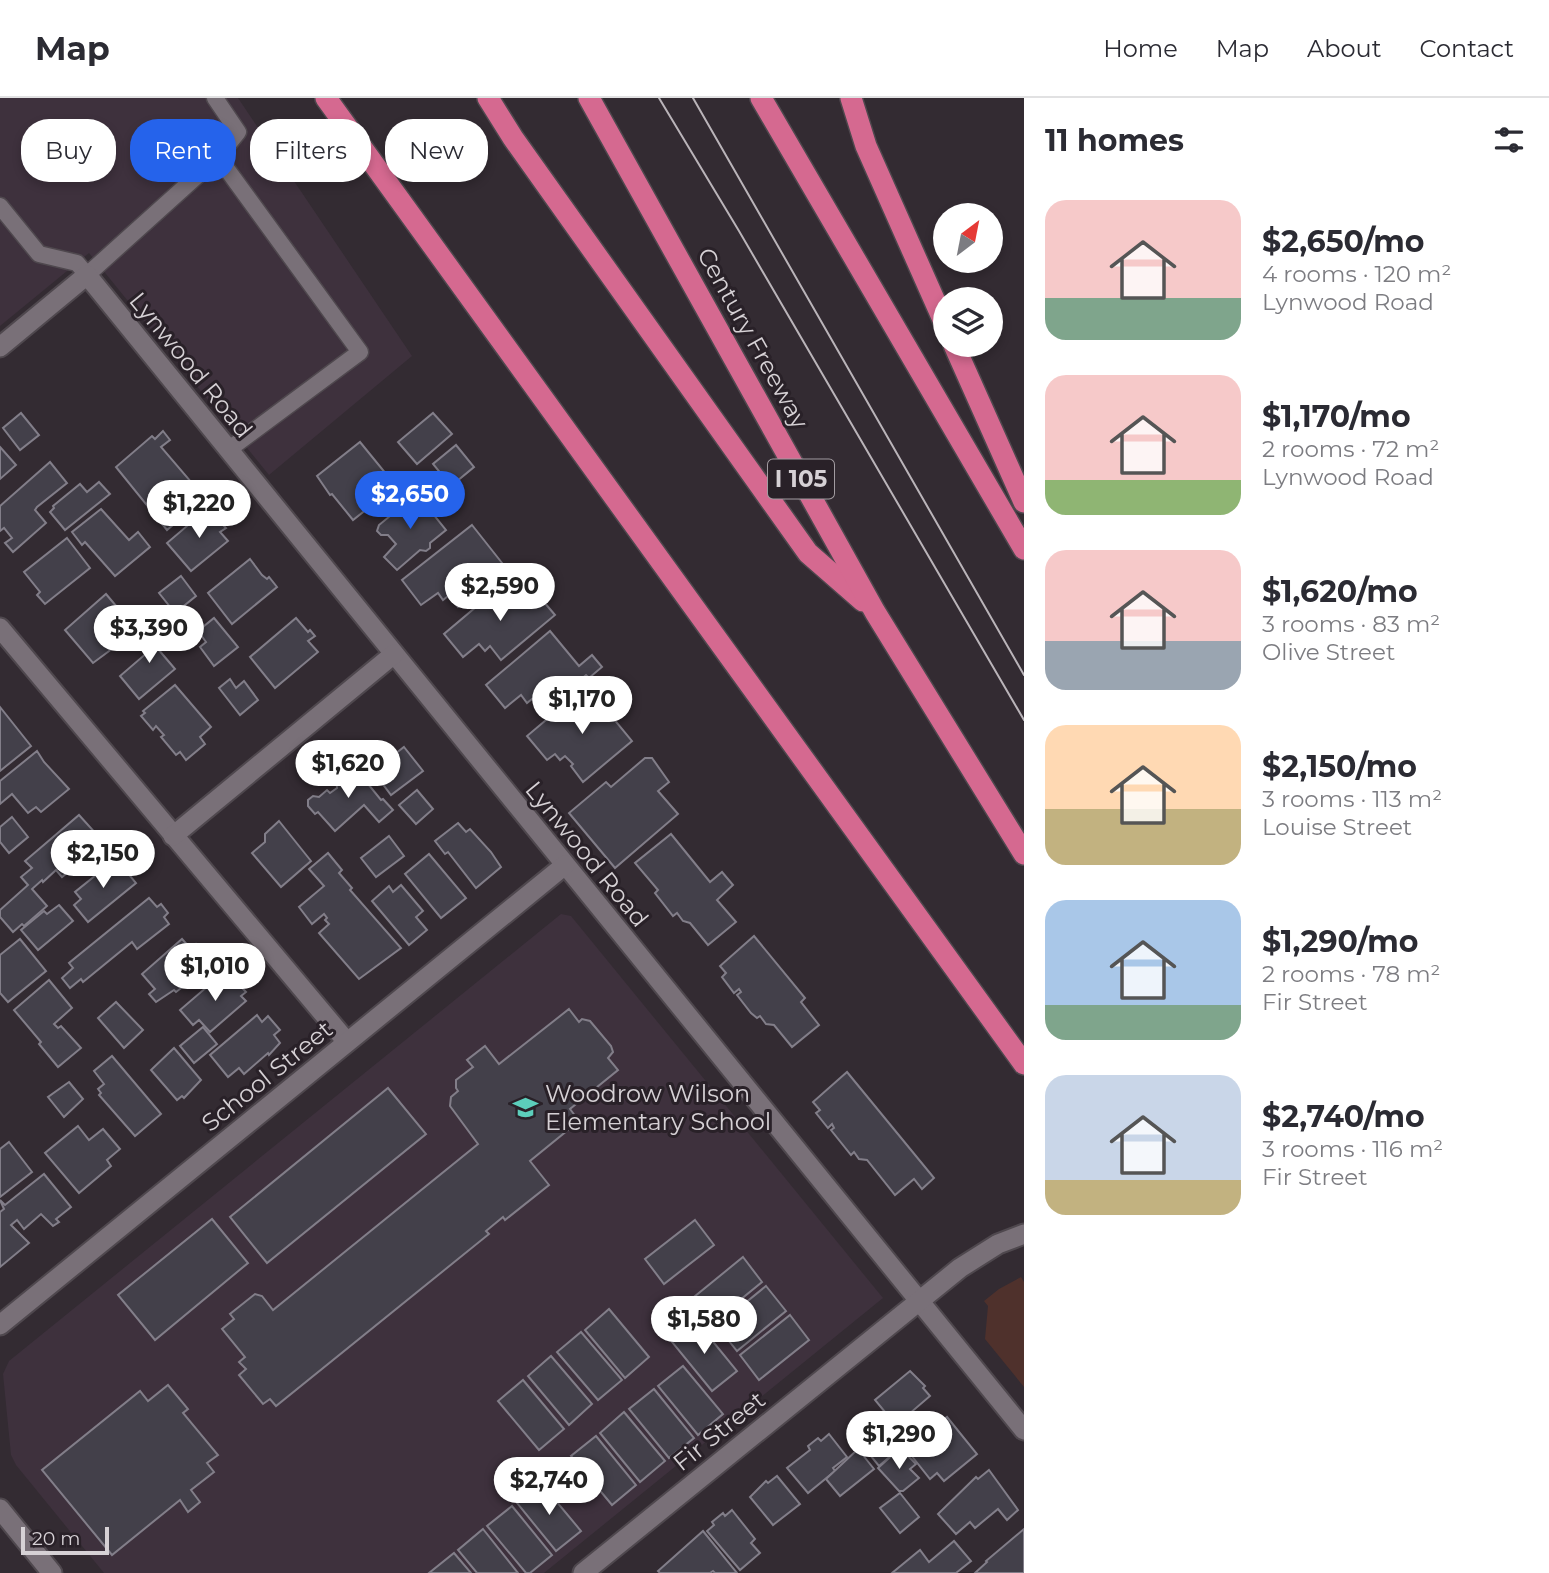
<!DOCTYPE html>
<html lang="en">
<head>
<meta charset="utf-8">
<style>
	body { margin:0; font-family:Montserrat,sans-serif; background:#f2f2f3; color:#2b2b33; height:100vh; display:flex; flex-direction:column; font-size:26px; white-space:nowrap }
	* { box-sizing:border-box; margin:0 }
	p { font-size:23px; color:#7c7c81 }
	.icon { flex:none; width:38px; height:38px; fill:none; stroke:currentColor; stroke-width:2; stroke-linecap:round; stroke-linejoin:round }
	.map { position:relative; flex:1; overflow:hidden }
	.drawer { display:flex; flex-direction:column; background:#fff; width:525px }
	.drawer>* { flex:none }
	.banner { position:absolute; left:21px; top:21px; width:665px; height:63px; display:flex; gap:14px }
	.needle { width:46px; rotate:32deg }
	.controls { position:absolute; left:933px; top:105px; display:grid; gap:14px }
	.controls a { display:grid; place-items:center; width:70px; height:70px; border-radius:50%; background:#fff; box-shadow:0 4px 10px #0003; font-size:35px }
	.scale { position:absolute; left:21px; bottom:18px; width:88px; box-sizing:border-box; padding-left:7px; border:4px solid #d6d1d5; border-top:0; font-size:19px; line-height:24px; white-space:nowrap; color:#d6d1d5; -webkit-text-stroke:5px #292128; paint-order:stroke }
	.price { position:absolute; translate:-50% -60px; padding:0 16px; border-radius:24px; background:#fff; color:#222; font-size:23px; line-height:46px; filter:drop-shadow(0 2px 4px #0008) }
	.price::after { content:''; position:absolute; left:50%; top:42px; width:21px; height:16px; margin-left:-10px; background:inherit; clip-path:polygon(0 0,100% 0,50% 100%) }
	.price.current { background:#2563eb; color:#fff }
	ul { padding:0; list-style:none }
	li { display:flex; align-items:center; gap:21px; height:175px; padding:0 21px }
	li span { display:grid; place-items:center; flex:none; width:196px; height:140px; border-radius:21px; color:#555 }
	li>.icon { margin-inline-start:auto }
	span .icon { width:84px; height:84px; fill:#fffc; stroke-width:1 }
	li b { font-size:30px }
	h2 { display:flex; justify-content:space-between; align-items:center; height:84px; padding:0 21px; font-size:30px }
	.chip { padding:0 24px; border-radius:28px; background:#fff; box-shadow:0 4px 10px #0003; font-size:24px; line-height:63px }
	.chip.current { background:#2563eb; color:#fff }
	header { display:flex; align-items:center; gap:42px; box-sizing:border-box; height:98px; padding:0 35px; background:#fff; border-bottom:2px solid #e1e1e2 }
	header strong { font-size:33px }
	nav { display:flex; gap:38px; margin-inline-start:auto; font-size:24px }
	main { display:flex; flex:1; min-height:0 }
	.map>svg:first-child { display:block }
	.built { fill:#3e313d }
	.park { fill:#4f312c }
	.building { fill:#43404a; stroke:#827e89; stroke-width:2 }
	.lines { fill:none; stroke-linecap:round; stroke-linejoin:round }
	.service-casing { stroke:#4f484e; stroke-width:19 }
	.minor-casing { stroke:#4f484e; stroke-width:23 }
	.motorway-casing { stroke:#4f484e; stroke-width:24 }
	.service { stroke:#797078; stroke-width:16 }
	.minor { stroke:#797078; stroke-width:19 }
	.motorway { stroke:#d56990; stroke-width:21 }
	.tram { stroke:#bab4b9; stroke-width:2 }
	.labels { text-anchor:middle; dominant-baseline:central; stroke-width:6; stroke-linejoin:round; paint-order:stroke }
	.shield { fill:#292128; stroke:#a29ca1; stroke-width:2 }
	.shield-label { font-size:23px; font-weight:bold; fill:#d6d1d5 }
	.street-label { font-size:24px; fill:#d6d1d5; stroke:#292128 }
	.poi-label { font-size:24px; fill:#d6d1d5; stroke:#292128; text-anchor:start }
</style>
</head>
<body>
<header>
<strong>Map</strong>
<nav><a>Home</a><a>Map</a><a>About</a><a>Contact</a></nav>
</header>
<main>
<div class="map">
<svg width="1024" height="1475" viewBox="0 0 1024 1475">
	<rect width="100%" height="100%" fill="#332b32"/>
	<g class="built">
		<path d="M 0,0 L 238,0 L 412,258 L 269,377 L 89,155 L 0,228 Z"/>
		<path d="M 561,816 L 571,818 L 883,1200 L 544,1475 L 104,1475 L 16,1367 L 11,1357 L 3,1276 L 9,1263 Z"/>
	</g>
	<path class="park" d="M 1021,1179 L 1024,1184 L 1024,1289 L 985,1241 L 988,1208 L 984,1203 L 999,1191 Z"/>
	<g class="building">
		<path d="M 21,315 L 39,337 L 20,352 L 3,330 Z"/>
		<path d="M 433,315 L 452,336 L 417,366 L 398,344 Z"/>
		<path d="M 163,333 L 170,342 L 161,349 L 192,385 L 187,389 L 193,396 L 178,408 L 186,416 L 167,432 L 116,369 L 152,338 L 155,341 Z"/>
		<path d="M 360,344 L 396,388 L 353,422 L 332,396 L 330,397 L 317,378 Z"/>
		<path d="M 456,347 L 474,369 L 451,388 L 433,366 Z"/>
		<path d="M 0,349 L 16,367 L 0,381 Z"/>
		<path d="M 50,364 L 67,385 L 37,409 L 35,412 L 46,425 L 13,454 L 5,445 L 12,440 L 4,430 L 0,433 L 0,408 Z"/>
		<path d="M 99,384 L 110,396 L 65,432 L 50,414 L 54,410 L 53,408 L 80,386 L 87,394 Z"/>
		<path d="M 417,396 L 446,432 L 430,445 L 430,450 L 426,453 L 420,452 L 397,472 L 384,459 L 396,446 L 388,437 L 381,437 L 377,433 L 379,427 Z"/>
		<path d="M 101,411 L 129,442 L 138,434 L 150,449 L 115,478 L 85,444 L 82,447 L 72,434 Z"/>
		<path d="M 207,411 L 226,430 L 220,434 L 228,443 L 191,473 L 167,445 Z"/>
		<path d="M 472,427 L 506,470 L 458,509 L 448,498 L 443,502 L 438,495 L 421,507 L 402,482 Z"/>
		<path d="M 67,440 L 90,470 L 45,506 L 37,497 L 40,494 L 24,474 Z"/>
		<path d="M 250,461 L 262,477 L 267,481 L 269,479 L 277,489 L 232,526 L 208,495 Z"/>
		<path d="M 181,478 L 196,498 L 175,515 L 159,495 Z"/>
		<path d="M 508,482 L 527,506 L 538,497 L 555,517 L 501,562 L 490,548 L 485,553 L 479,546 L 463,559 L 444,536 Z"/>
		<path d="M 106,496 L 138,534 L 122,548 L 120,545 L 93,565 L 65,532 Z"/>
		<path d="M 214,520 L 238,549 L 214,568 L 200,549 L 206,544 L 198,533 Z"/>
		<path d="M 296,520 L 308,534 L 310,532 L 315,538 L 308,543 L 318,554 L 275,590 L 250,559 Z"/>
		<path d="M 161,527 L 172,539 L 158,551 L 175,571 L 139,601 L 120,578 L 148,554 L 140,545 Z"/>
		<path d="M 550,533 L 579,568 L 592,557 L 602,569 L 589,580 L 586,577 L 542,614 L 532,601 L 527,605 L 521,597 L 505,610 L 486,587 Z"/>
		<path d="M 230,581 L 236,590 L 244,583 L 258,602 L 240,617 L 219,590 Z"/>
		<path d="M 175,587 L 211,629 L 200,639 L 205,646 L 186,662 L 180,654 L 176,657 L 161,639 L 164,637 L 156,628 L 153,632 L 141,618 L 145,615 L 143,613 Z"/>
		<path d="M 591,593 L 598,594 L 604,601 L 603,608 L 632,643 L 583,684 L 571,668 L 573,666 L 565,658 L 560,662 L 555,656 L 547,662 L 527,638 L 552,617 L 556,622 Z"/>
		<path d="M 0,609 L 31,648 L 0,673 Z"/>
		<path d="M 404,649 L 423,673 L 391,697 L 373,673 Z"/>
		<path d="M 37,653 L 44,664 L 69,691 L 41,714 L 36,709 L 28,715 L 12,696 L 0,706 L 0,683 Z"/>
		<path d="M 645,660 L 652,660 L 669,684 L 658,693 L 678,716 L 615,770 L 569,715 L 606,684 L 611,689 Z"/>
		<path d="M 351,665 L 381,702 L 383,701 L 393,712 L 379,724 L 364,707 L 335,733 L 318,714 L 315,716 L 308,708 L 308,702 L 313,698 L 319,699 L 327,692 L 330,695 L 337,690 L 336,678 Z"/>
		<path d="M 417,692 L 433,711 L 416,726 L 399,707 Z"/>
		<path d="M 79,717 L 99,739 L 95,742 L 109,758 L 97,768 L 88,758 L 62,779 L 56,772 L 43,784 L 42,782 L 32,791 L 47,808 L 24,828 L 22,826 L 13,834 L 0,819 L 0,812 L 28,787 L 21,779 L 32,770 L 25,763 Z"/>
		<path d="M 12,719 L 28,739 L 9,755 L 0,744 L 0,729 Z"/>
		<path d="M 279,723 L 311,763 L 281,789 L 252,755 L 265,744 L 265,736 Z"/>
		<path d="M 458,725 L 466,734 L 470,731 L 491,754 L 501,769 L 476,790 L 448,754 L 445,756 L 435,743 Z"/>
		<path d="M 671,736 L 710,784 L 722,774 L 733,787 L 717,802 L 736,824 L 708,847 L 690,825 L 683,823 L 677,815 L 673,818 L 655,795 L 658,792 L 635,765 Z"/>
		<path d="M 389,738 L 404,758 L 376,779 L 361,760 Z"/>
		<path d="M 328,755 L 342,772 L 339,775 L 352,790 L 350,792 L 401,850 L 359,881 L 319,835 L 329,826 L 325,822 L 327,820 L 324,816 L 312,826 L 299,809 L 324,788 L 309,771 Z"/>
		<path d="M 429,756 L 466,800 L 441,820 L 405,776 Z"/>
		<path d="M 116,761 L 136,785 L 88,824 L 74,807 L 81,801 L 75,794 Z"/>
		<path d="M 401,787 L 423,813 L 416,819 L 427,832 L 409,847 L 372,803 L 389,788 L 393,794 Z"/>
		<path d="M 149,800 L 157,809 L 161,806 L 168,815 L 164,819 L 169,826 L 137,851 L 132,844 L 83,884 L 81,881 L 70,890 L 62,880 L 73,870 L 69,865 Z"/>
		<path d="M 59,807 L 73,823 L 38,852 L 21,832 L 44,813 L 47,816 Z"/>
		<path d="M 754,838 L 805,900 L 801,904 L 819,927 L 792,949 L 774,927 L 766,926 L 760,918 L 757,920 L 751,915 L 737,897 L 741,894 L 739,891 L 734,895 L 722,879 L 726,875 L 720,868 Z"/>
		<path d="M 20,841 L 46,873 L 8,904 L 0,895 L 0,857 Z"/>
		<path d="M 182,841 L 191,851 L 196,846 L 204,855 L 198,860 L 203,866 L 181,885 L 184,888 L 176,894 L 174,892 L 156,904 L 149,896 L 155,891 L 142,876 Z"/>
		<path d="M 222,876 L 227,883 L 232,879 L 246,894 L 241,898 L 246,903 L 210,934 L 199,922 L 193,927 L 180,912 Z"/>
		<path d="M 49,882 L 72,910 L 54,926 L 58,930 L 61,928 L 81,950 L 58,969 L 39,946 L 41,944 L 14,912 Z"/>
		<path d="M 116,904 L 143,932 L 124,950 L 98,920 Z"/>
		<path d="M 569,911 L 579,924 L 582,921 L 590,923 L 611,948 L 613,954 L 608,960 L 618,972 L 570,1011 L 579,1023 L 530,1063 L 549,1087 L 505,1122 L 503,1119 L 486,1133 L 489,1136 L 276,1308 L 270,1301 L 263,1306 L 239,1277 L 246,1271 L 239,1264 L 245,1259 L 222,1231 L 234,1221 L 230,1216 L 255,1196 L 262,1198 L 273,1212 L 478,1046 L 450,1008 L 451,999 L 458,993 L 456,990 L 456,982 L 473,969 L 467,962 L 485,948 L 499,966 Z"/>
		<path d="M 257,917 L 262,924 L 268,918 L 280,932 L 274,937 L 280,945 L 269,957 L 268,955 L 244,976 L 239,970 L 228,979 L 210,957 Z"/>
		<path d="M 203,929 L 217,946 L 194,965 L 180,948 Z"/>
		<path d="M 174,950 L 201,982 L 184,1000 L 182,998 L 177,1002 L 151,972 Z"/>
		<path d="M 112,958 L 161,1016 L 135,1038 L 99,997 L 101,995 L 98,991 L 104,986 L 94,973 Z"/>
		<path d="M 847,974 L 934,1080 L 922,1091 L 914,1081 L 895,1097 L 867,1062 L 859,1061 L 854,1054 L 851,1057 L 831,1032 L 834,1030 L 832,1026 L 828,1030 L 816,1015 L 820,1012 L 813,1004 Z"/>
		<path d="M 69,984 L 83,1001 L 64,1019 L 48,999 Z"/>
		<path d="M 388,990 L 426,1036 L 267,1165 L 230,1119 Z"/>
		<path d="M 78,1028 L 89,1042 L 103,1031 L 120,1051 L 107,1062 L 111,1068 L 79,1095 L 45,1055 Z"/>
		<path d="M 9,1044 L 32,1074 L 0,1099 L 0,1051 Z"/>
		<path d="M 44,1076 L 71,1109 L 56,1121 L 59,1124 L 53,1128 L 41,1116 L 24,1131 L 17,1122 L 11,1127 L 29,1145 L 0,1169 L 0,1114 L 4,1111 L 0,1102 L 5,1107 Z"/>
		<path d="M 212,1121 L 248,1165 L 155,1242 L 118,1197 Z"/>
		<path d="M 695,1122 L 714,1147 L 664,1186 L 645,1161 Z"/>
		<path d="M 743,1159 L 762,1184 L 713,1224 L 694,1199 Z"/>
		<path d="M 766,1188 L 786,1213 L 737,1253 L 717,1228 Z"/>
		<path d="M 609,1211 L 649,1259 L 625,1280 L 585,1232 Z"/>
		<path d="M 790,1217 L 809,1242 L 759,1282 L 740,1257 Z"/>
		<path d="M 697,1224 L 737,1273 L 712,1293 L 672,1244 Z"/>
		<path d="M 581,1234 L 622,1282 L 598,1302 L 557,1254 Z"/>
		<path d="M 551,1258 L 592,1306 L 569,1327 L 528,1278 Z"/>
		<path d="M 683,1268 L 723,1316 L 698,1337 L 658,1288 Z"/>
		<path d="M 910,1273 L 925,1288 L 923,1290 L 930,1298 L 902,1322 L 915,1337 L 879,1368 L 870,1357 L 888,1342 L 874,1324 L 885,1314 L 875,1302 Z"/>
		<path d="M 523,1282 L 564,1331 L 539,1352 L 498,1303 Z"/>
		<path d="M 168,1287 L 188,1311 L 183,1315 L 218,1357 L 207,1365 L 214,1374 L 191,1392 L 200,1404 L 188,1414 L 180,1402 L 112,1457 L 42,1372 L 140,1293 L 148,1303 Z"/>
		<path d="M 654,1291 L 694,1340 L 669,1360 L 629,1311 Z"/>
		<path d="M 624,1314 L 665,1363 L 640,1384 L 600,1335 Z"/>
		<path d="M 947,1319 L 977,1356 L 944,1383 L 937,1375 L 930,1381 L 907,1352 Z"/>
		<path d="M 829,1336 L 847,1359 L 833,1370 L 835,1373 L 808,1395 L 787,1370 L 810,1352 L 808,1348 L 818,1340 L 821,1343 Z"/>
		<path d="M 596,1338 L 636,1387 L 612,1407 L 571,1358 Z"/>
		<path d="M 858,1351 L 874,1371 L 840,1398 L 826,1381 Z"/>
		<path d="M 897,1353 L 900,1357 L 904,1354 L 916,1366 L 910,1371 L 919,1380 L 903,1393 L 899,1393 L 878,1370 Z"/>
		<path d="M 989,1372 L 1018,1412 L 1007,1422 L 998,1411 L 975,1430 L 970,1424 L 956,1436 L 938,1416 L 976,1379 L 978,1381 Z"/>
		<path d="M 777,1378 L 800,1406 L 773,1427 L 750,1399 L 766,1383 L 768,1385 Z"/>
		<path d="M 541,1385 L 581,1433 L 556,1453 L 517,1405 Z"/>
		<path d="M 900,1395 L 919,1419 L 900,1435 L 880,1410 Z"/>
		<path d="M 512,1408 L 552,1457 L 530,1475 L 526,1475 L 487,1428 Z"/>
		<path d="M 732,1412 L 755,1441 L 751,1445 L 760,1455 L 740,1472 L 707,1433 L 714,1427 L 712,1424 L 723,1415 L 725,1418 Z"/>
		<path d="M 483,1431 L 518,1475 L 477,1475 L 458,1452 Z"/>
		<path d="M 1024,1431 L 1024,1475 L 975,1475 L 987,1464 L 986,1463 Z"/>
		<path d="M 703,1433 L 737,1475 L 715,1475 L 713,1473 L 710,1475 L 660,1475 L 658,1473 Z"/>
		<path d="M 954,1443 L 971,1463 L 956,1475 L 892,1475 L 920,1452 L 929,1464 Z"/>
		<path d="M 454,1455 L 471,1475 L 429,1475 Z"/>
	</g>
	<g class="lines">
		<defs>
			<g id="service">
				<path d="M 215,0 L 238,34 L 218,59"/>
				<path d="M 0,108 L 39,156 L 77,165 L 87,177 L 218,59 L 360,254 L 228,352"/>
			</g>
			<g id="minor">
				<path d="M 0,249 L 87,177 L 1024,1332"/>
				<path d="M 0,530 L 347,944"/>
				<path d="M 173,738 L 394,556"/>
				<path d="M 0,1227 L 565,767"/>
				<path d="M 0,1411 L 52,1475"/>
				<path d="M 583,1475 L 960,1170 L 998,1146 L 1024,1136"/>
			</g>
			<g id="motorway">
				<path d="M 326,0 L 1024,966"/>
				<path d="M 488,0 L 513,40 L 808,455 L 863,503"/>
				<path d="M 589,0 L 875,514 L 1024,756"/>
				<path d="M 761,0 L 1024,451"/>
				<path d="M 851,0 L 866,48 L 945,226"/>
				<path d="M 954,247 L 1024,404"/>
			</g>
		</defs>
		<use href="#service" class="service-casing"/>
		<use href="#minor" class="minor-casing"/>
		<use href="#motorway" class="motorway-casing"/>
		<use href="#service" class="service"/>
		<use href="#minor" class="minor"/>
		<use href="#motorway" class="motorway"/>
		<g class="tram">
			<path d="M 659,0 L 739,133 L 1024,622"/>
			<path d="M 693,0 L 1024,577"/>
		</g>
	</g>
	<defs>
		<symbol id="school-bare" viewBox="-9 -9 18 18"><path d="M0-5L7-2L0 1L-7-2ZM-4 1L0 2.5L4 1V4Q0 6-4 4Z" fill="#5ccebb" stroke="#292128" stroke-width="2.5" paint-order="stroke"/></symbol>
	</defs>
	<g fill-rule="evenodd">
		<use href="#school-bare" x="508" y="992" width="35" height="35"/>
	</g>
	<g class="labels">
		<rect class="shield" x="768" y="361.5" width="66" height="39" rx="5"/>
		<g class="shield-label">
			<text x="801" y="381">I 105</text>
		</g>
		<g class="street-label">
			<text transform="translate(753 240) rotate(61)">Century Freeway</text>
			<text transform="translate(191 267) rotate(51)">Lynwood Road</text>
			<text transform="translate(587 756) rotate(51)">Lynwood Road</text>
			<text transform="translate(267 978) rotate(-39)">School Street</text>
			<text transform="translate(719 1333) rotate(-39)">Fir Street</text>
		</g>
		<g class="poi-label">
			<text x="545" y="995">Woodrow Wilson<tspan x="545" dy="28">Elementary School</tspan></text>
		</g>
	</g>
</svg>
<div class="controls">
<a><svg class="needle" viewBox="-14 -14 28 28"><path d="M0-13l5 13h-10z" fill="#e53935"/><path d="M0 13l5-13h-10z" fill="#7c7c81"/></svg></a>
<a><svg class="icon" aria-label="layers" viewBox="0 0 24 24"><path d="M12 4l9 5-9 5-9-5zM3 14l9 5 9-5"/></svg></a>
</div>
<div class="scale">20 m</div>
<b class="price current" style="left:410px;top:433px">$2,650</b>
<b class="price" style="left:199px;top:442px">$1,220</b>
<b class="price" style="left:500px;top:525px">$2,590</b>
<b class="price" style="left:149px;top:567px">$3,390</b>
<b class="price" style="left:582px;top:638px">$1,170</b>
<b class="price" style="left:348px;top:702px">$1,620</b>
<b class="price" style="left:103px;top:792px">$2,150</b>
<b class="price" style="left:215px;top:905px">$1,010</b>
<b class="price" style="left:704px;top:1258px">$1,580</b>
<b class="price" style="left:899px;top:1373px">$1,290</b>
<b class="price" style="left:549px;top:1419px">$2,740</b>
<div class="banner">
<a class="chip">Buy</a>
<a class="chip current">Rent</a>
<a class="chip">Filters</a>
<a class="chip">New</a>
</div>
</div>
<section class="drawer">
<h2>11 homes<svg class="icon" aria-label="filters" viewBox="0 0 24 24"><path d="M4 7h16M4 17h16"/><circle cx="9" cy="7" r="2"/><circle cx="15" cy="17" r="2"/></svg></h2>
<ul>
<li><span style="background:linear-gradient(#f6c9c9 70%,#7fa58c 0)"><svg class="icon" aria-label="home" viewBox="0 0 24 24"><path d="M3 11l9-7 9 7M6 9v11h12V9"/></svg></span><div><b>$2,650/mo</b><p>4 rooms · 120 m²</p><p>Lynwood Road</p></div></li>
<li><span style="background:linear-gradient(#f6c9c9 75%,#8fb573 0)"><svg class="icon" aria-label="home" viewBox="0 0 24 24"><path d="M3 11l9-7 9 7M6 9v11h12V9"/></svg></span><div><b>$1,170/mo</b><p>2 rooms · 72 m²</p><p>Lynwood Road</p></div></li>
<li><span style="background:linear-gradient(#f6c9c9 65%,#9aa5b1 0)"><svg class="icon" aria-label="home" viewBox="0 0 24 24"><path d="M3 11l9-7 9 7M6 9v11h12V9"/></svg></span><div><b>$1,620/mo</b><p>3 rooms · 83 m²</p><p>Olive Street</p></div></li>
<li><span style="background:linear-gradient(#ffd9b3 60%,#c2b280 0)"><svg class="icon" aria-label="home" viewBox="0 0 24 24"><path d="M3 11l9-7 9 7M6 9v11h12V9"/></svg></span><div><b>$2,150/mo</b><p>3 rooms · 113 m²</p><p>Louise Street</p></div></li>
<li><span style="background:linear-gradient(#a9c7e8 75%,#7fa58c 0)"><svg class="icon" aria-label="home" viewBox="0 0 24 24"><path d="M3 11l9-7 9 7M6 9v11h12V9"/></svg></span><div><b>$1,290/mo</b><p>2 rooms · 78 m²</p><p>Fir Street</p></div></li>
<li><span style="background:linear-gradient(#c9d6e8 75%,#c2b280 0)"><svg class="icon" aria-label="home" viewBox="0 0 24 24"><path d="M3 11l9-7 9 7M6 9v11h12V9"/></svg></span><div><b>$2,740/mo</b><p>3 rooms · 116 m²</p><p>Fir Street</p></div></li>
</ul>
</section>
</main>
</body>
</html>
